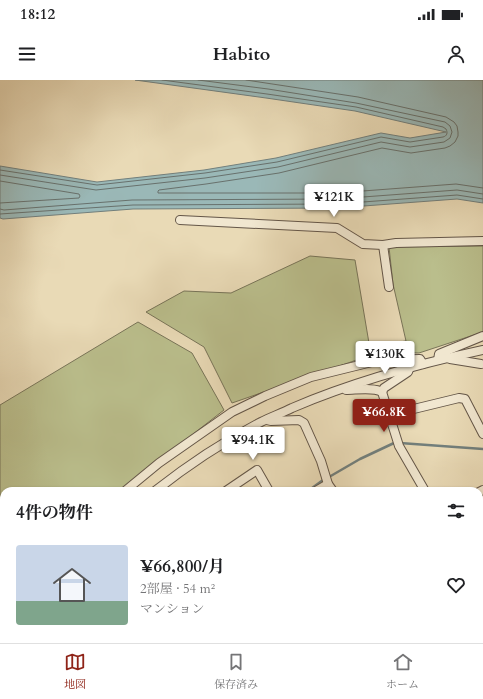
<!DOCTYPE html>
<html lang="ja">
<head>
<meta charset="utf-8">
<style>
	body { margin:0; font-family:Cardo,"Noto Serif JP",serif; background:#f6f6f6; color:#202124; height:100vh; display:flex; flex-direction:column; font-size:15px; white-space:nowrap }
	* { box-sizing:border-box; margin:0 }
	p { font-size:13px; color:#757577 }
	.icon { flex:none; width:22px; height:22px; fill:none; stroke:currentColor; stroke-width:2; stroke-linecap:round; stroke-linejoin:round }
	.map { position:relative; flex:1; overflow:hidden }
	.sheet { position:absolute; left:0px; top:407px; width:483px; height:156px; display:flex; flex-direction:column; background:#fff; border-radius:12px 12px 0 0; box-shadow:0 1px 3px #0004 }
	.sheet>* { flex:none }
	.price { position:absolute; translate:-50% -34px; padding:0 9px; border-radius:4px; background:#fff; color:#222; font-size:13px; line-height:26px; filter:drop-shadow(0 1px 2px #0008) }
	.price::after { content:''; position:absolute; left:50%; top:24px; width:12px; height:9px; margin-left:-6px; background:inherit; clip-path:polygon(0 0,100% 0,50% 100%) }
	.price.on { background:#8f2418; color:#fff }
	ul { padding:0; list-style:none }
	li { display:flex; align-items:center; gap:12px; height:100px; padding:0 16px }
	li+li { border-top:1px solid #e0e0e0 }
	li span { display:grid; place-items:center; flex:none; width:112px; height:80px; border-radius:4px; color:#555 }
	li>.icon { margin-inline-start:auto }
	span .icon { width:48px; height:48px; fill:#fffc; stroke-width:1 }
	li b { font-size:17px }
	h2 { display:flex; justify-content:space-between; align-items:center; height:48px; padding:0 16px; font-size:17px }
	.status { display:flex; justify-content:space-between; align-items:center; height:28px; padding:0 20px; background:#fff; direction:ltr }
	.status svg { height:11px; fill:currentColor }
	header { display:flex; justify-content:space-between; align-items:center; height:52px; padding:0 16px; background:#fff; font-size:18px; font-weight:700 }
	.tabs { display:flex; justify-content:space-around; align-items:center; height:56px; border-top:1px solid #e0e0e0; background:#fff; font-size:11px; color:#757577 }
	.tabs a { display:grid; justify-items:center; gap:2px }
	.tabs .on { color:#8f2418 }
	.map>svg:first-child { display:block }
	.green { fill:#babe8c; stroke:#787458 }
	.water { fill:#9ab8b7; stroke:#727f7c }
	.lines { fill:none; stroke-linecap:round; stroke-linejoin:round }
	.shore { stroke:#68716d; stroke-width:1 }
	.stream { stroke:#727f7c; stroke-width:2.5 }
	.minor-casing { stroke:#645648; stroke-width:10 }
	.minor { stroke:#f1e7d0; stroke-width:8 }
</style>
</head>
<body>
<div class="status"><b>18:12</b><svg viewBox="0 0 49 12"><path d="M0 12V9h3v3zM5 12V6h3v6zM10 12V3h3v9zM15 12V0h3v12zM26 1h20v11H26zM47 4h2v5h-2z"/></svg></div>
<header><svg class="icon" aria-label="menu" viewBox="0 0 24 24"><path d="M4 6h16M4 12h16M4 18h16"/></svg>Habito<svg class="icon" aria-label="person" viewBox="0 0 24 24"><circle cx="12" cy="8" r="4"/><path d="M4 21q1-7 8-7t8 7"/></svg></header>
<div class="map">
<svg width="483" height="563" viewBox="0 0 483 563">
	<rect width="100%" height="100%" fill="#e9dab6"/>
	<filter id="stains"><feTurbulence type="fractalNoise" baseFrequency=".005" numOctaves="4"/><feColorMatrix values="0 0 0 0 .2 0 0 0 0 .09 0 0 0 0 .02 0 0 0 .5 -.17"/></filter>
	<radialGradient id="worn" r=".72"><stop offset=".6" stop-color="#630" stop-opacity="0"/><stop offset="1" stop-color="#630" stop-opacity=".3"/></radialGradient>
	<g class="green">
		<path d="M 483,166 L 483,252 L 419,273 L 386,272 L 386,264 L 406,261 L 393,204 L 389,167 Z"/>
		<path d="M 310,176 L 355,180 L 371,275 L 232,323 L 204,267 L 146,232 L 184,211 L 231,213 Z"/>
		<path d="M 138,242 L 192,273 L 224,330 L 120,411 L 4,411 L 4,461 L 0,451 L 0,325 Z"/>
	</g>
	<path class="water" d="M 135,0 L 483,0 L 483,123 L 457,119 L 337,128 L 133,129 L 3,139 L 0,138 L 0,86 L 97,102 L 204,90 L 276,78 L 381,53 L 410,58 L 446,52 L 355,31 L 266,18 Z"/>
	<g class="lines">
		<g class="shore">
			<path d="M 246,0 L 358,17 L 446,37 L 454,42 L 457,46 L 458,52 L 458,56 L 455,62 L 450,66 L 445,68 L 411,73 L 382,68 L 279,93 L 206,104 L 159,110 L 158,111 L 158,113 L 336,113 L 456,104 L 483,108"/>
			<path d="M 0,90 L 97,105 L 205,93 L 277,82 L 381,57 L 410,62 L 443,57 C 447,56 448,53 446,49 L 443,47 L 356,27 L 267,14 L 162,0"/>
			<path d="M 0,95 L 96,110 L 205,98 L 278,87 L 381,62 L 410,67 L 444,62 L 450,58 L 452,52 L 450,46 L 445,42 L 356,23 L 268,9 L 198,0"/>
			<path d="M 0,101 L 79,114 L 80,116 L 79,118 L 0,123"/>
			<path d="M 0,129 L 4,130 L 132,120 L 336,119 L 457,110 L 483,114"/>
			<path d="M 0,134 L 133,125 L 336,124 L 457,115 L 483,119"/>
		</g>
		<g class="stream">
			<path d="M 400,363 L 483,369"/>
			<path d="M 329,397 L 360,379 L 394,363"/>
			<path d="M 308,411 L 323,400"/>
			<path d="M 179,563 L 183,559"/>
		</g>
		<defs>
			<g id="minor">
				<path d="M 180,140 L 337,148 L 363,164 L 383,165 L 396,163 L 483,161"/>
				<path d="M 383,165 L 389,207"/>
				<path d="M 450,279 L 481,284"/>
				<path d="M 438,280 L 439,274 L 483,256"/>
				<path d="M 346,310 C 356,310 374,307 382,312 L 399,366 L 425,411"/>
				<path d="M 382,312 L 384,308 L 408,292 L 410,287"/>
				<path d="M 389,335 L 459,318 L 465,319 L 483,354"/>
				<path d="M 267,340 L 271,341 L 299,340 L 304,343 L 321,381 L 328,404 L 333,411"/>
				<path d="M 125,411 L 159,383 L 232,332 L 265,316 L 311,297 L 380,280 L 420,279 L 423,284"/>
				<path d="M 155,411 C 188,385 224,361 261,342 C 271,337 282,333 292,328 C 353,302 418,284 483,270"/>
				<path d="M 226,411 L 257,390 L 269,411"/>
				<path d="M 316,411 L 328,404"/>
				<path d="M 479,412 L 483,410"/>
				<path d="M 479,494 L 483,493"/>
				<path d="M 0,516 L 4,513"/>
				<path d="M 0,544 L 4,540"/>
				<path d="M 0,562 L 5,561 L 9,563"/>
				<path d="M 188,563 L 192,559"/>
				<path d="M 389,563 L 389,561 L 400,559"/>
			</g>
		</defs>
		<use href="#minor" class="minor-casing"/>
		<use href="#minor" class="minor"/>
	</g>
	<rect width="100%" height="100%" filter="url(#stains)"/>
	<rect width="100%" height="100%" fill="url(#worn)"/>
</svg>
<b class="price" style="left:334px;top:138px">¥121K</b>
<b class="price" style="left:385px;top:295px">¥130K</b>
<b class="price on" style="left:384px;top:353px">¥66.8K</b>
<b class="price" style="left:253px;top:381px">¥94.1K</b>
<section class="sheet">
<h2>4件の物件<svg class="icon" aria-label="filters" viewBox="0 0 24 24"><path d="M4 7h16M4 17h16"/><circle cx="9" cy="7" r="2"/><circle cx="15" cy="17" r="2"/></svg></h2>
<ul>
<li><span style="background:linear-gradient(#c9d6e8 70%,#7fa58c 0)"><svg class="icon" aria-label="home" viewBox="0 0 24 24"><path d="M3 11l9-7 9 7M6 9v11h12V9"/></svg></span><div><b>¥66,800/月</b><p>2部屋 · 54 m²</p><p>マンション</p></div><svg class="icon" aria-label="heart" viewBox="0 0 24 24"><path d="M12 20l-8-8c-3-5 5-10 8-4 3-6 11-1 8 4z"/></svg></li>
</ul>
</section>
</div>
<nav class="tabs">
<a class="on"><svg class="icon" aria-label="map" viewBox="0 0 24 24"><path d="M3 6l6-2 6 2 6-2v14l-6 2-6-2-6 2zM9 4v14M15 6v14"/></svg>地図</a>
<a><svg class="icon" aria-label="saved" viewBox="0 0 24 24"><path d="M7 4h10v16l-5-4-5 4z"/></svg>保存済み</a>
<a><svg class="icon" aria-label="home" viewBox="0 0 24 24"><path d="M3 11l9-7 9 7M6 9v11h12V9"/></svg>ホーム</a>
</nav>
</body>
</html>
